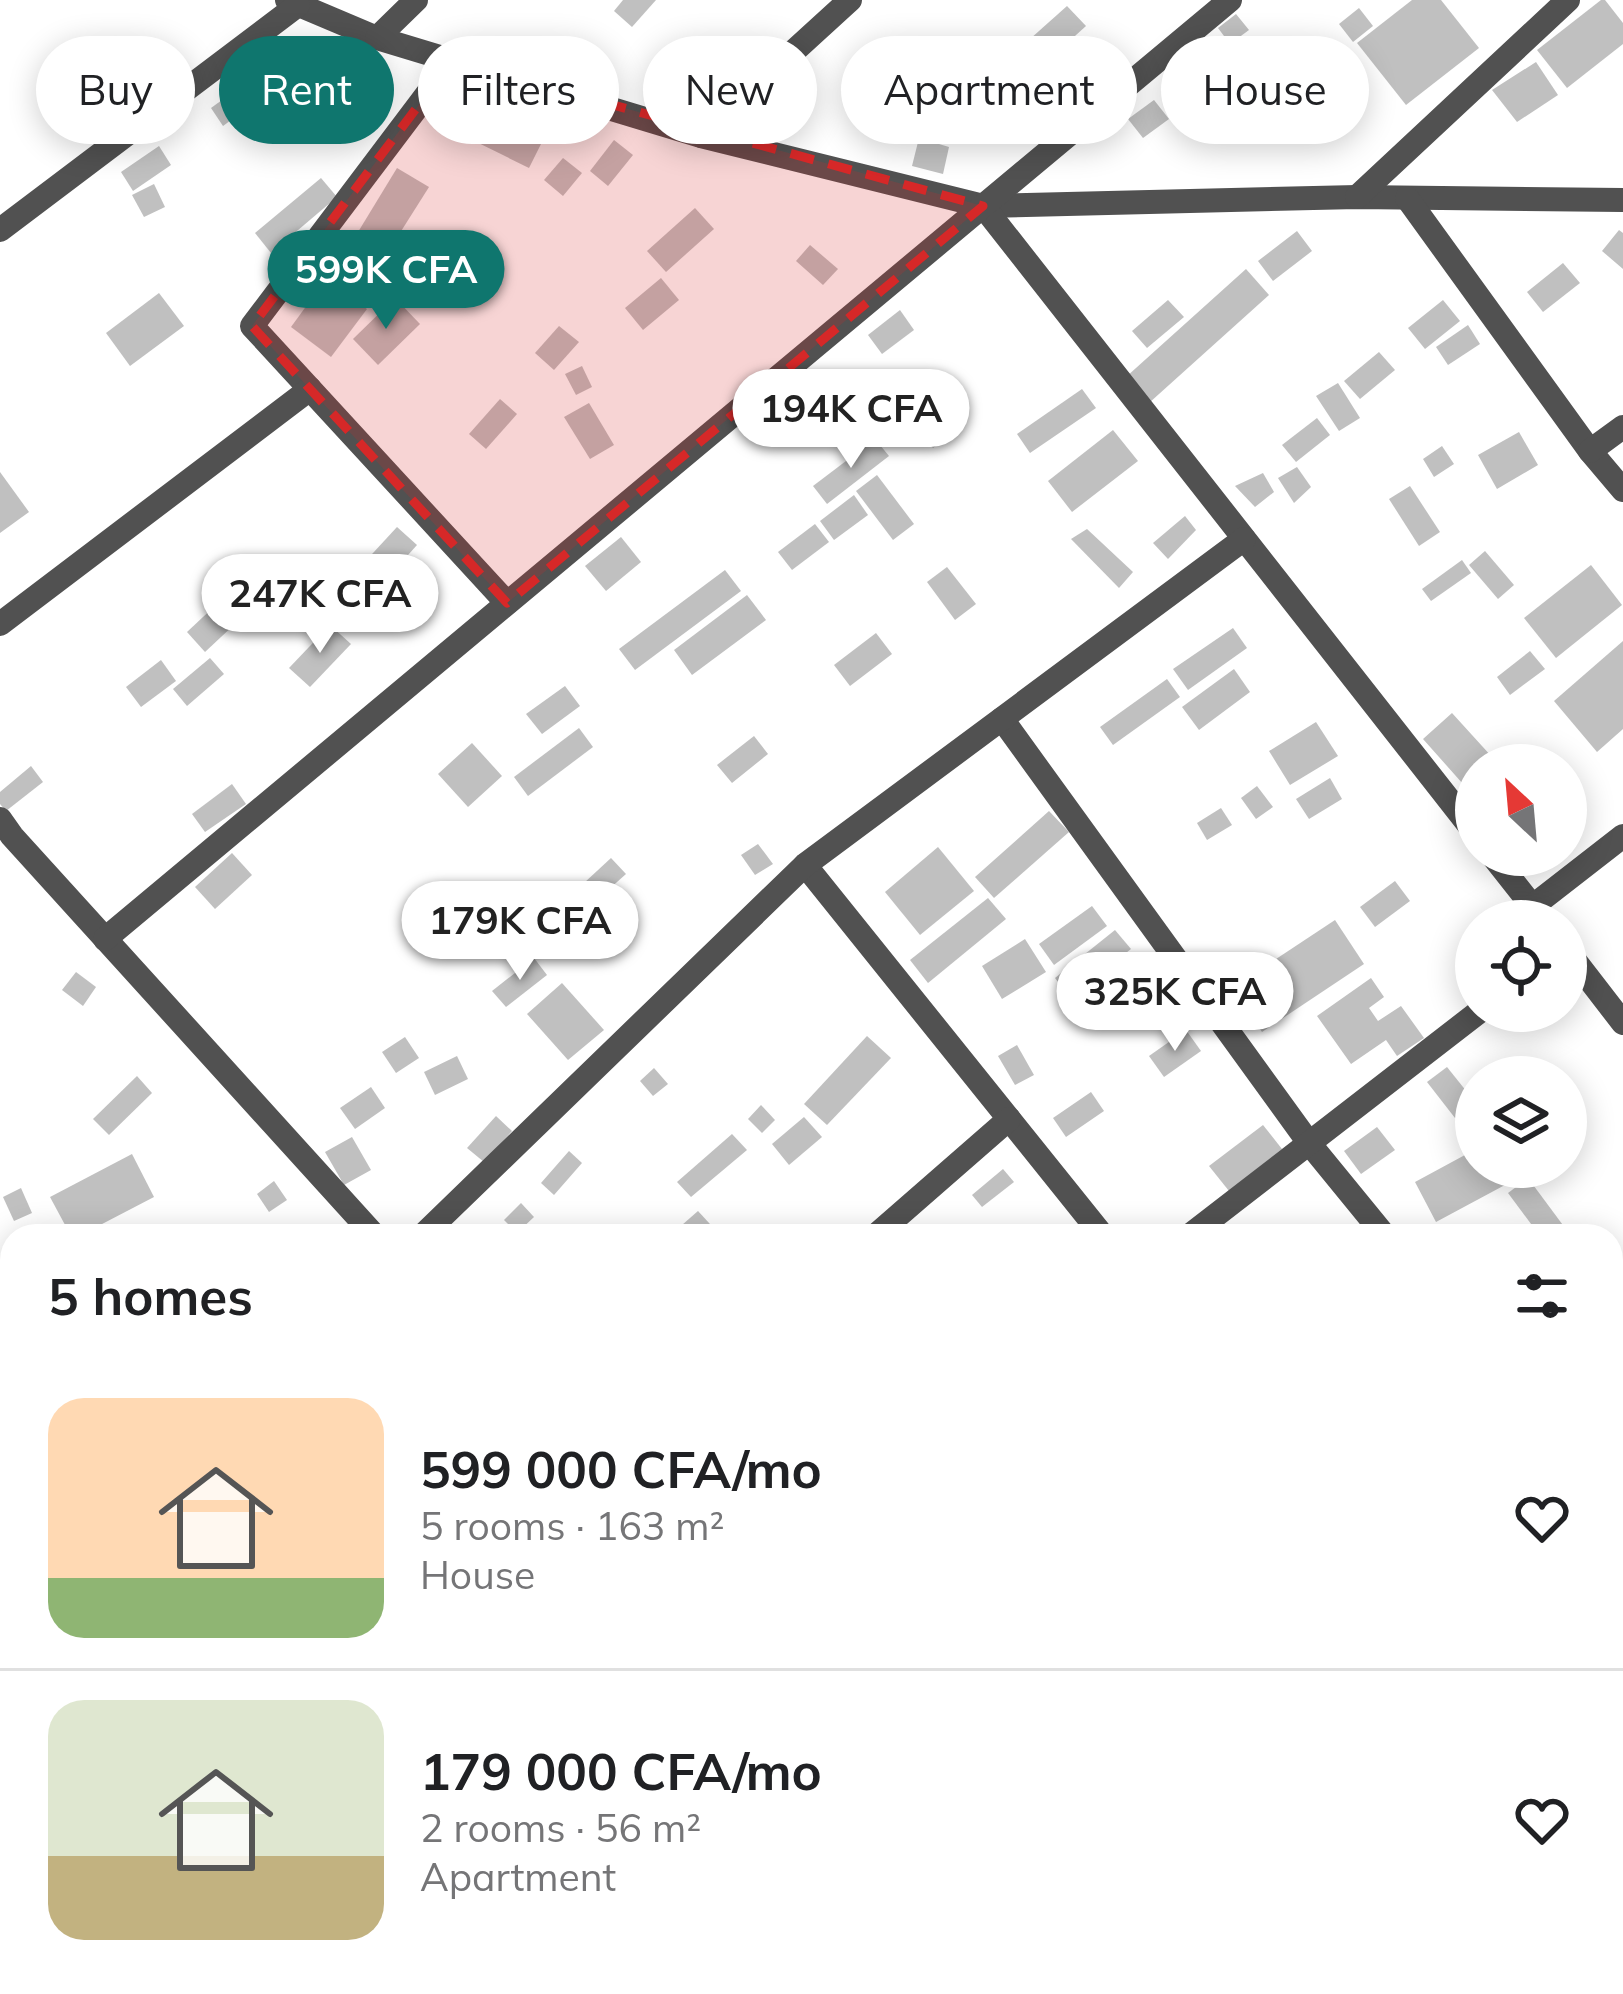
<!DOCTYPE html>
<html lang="en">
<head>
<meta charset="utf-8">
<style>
	body { margin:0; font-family:Mulish,sans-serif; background:#f2f2f2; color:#202124; height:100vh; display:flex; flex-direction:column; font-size:45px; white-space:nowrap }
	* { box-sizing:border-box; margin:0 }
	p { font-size:39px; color:#757577 }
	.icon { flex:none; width:66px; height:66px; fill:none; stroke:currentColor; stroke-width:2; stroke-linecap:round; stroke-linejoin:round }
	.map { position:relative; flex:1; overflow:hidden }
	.sheet { position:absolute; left:0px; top:1224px; width:1623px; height:771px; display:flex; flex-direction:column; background:#fff; border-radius:36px 36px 0 0; box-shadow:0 6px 30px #0003 }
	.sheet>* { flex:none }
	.hud { position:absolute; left:36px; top:36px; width:1551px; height:108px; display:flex; gap:24px }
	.needle { width:78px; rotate:334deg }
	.tools { position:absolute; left:1455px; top:744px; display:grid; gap:24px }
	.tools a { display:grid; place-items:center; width:132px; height:132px; border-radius:50%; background:#fff; box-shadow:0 6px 30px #0003; font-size:60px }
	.price { position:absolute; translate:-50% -102px; padding:0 27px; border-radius:42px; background:#fff; color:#222; font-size:39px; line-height:78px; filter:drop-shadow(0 3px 6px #0008) }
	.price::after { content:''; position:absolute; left:50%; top:72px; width:36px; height:27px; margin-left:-18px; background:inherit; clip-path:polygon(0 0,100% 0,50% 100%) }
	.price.current { background:#0f766e; color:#fff }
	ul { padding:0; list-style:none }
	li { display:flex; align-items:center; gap:36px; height:300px; padding:0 48px }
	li+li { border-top:3px solid #e0e0e0 }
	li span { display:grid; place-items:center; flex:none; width:336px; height:240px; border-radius:36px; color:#555 }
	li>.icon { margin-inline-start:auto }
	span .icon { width:144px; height:144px; fill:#fffc; stroke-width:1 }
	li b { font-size:51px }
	h2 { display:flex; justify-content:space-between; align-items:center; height:144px; padding:0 48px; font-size:51px }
	.tag { padding:0 42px; border-radius:54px; background:#fff; box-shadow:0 6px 30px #0003; font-size:42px; line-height:108px }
	.tag.current { background:#0f766e; color:#fff }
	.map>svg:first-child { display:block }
	.building { fill:#c0c0c0 }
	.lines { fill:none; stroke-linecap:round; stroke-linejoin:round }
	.minor { stroke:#515151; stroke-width:24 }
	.marked { fill:#d62828; fill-opacity:0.2; stroke:#d62828; stroke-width:9; stroke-dasharray:24 15; stroke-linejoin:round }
</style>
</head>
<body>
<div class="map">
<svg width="1623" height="1994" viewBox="0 0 1623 1994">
	<rect width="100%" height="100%" fill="#fff"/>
	<g class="building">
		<path d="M 623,0 L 656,0 L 632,27 L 614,11 Z"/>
		<path d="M 1412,0 L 1441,0 L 1479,48 L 1406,105 L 1357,43 Z"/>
		<path d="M 1601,0 L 1605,0 L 1623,23 L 1623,44 L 1567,88 L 1537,50 Z"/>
		<path d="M 1067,6 L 1086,26 L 1011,94 L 992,73 Z"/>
		<path d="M 1359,8 L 1373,26 L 1353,42 L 1339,24 Z"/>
		<path d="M 1236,14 L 1249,30 L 1230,44 L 1218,28 Z"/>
		<path d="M 896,37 L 958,84 L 935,113 L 873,66 Z"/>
		<path d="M 298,44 L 314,64 L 277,93 L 261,72 Z"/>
		<path d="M 1536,62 L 1558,95 L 1517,122 L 1492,90 Z"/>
		<path d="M 1288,71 L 1304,90 L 1267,120 L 1251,101 Z"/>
		<path d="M 240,87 L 253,104 L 223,126 L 211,108 Z"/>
		<path d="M 1154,100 L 1169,119 L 1143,138 L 1128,119 Z"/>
		<path d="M 460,105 L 541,144 L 529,168 L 448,128 Z"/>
		<path d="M 919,138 L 949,147 L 943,174 L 912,166 Z"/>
		<path d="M 614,140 L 633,155 L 608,186 L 590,171 Z"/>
		<path d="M 159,146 L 171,165 L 133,191 L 121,172 Z"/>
		<path d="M 563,158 L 582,173 L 563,196 L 544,180 Z"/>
		<path d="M 397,168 L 429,187 L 386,255 L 355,237 Z"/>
		<path d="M 321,178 L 337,197 L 271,253 L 255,233 Z"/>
		<path d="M 154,184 L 165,207 L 144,217 L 132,195 Z"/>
		<path d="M 695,208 L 714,229 L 666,272 L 647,251 Z"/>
		<path d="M 1619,230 L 1623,233 L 1623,269 L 1602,251 Z"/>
		<path d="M 1297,231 L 1312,251 L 1273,281 L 1258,261 Z"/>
		<path d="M 810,245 L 838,269 L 823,285 L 796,261 Z"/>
		<path d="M 1563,263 L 1580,283 L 1543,312 L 1527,292 Z"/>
		<path d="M 1246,269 L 1269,295 L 1149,403 L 1126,377 Z"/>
		<path d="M 661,278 L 679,300 L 643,330 L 625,308 Z"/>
		<path d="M 326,279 L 367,309 L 331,357 L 291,327 Z"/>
		<path d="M 159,293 L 184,326 L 130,366 L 106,333 Z"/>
		<path d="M 395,298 L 420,324 L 378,365 L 353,339 Z"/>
		<path d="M 1168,300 L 1184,317 L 1147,348 L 1132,331 Z"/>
		<path d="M 1443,300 L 1460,321 L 1425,349 L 1408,328 Z"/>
		<path d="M 900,310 L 914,330 L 882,354 L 868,335 Z"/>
		<path d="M 1468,325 L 1480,344 L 1448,365 L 1436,347 Z"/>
		<path d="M 559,326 L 579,342 L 554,370 L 535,353 Z"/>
		<path d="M 1379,352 L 1395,370 L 1360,399 L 1344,381 Z"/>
		<path d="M 582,366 L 592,387 L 576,395 L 565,374 Z"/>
		<path d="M 1338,383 L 1360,418 L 1339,431 L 1316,396 Z"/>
		<path d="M 1082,389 L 1096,408 L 1030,453 L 1017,434 Z"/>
		<path d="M 500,399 L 517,414 L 486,449 L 469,434 Z"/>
		<path d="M 589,403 L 614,445 L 590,459 L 564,417 Z"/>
		<path d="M 945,412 L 958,429 L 933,448 L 920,431 Z"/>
		<path d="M 1317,418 L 1330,435 L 1296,462 L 1282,445 Z"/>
		<path d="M 1113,430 L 1138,461 L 1072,512 L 1048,481 Z"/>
		<path d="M 1519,432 L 1538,465 L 1497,489 L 1478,455 Z"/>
		<path d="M 875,439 L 889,456 L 827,504 L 813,486 Z"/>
		<path d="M 1442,446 L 1454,464 L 1434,477 L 1423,459 Z"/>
		<path d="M 1297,467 L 1311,487 L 1294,503 L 1278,478 Z"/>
		<path d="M 0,472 L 29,512 L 0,533 Z"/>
		<path d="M 1263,473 L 1274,492 L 1255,507 L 1235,486 Z"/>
		<path d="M 877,475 L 914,524 L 893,540 L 856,491 Z"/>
		<path d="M 1410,486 L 1440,532 L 1419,546 L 1389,499 Z"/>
		<path d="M 854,495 L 868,515 L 834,540 L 820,521 Z"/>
		<path d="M 1185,516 L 1196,530 L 1168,559 L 1153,543 Z"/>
		<path d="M 815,524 L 829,542 L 792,570 L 778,552 Z"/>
		<path d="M 397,527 L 417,545 L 381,585 L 361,566 Z"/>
		<path d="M 1087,529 L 1133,572 L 1119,588 L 1071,539 Z"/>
		<path d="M 621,537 L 641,562 L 606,591 L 585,566 Z"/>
		<path d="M 1485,551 L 1514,585 L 1498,599 L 1469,565 Z"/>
		<path d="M 1462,560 L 1471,573 L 1431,601 L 1422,589 Z"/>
		<path d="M 1591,565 L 1622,605 L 1556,658 L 1524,618 Z"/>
		<path d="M 306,566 L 323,584 L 274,627 L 258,609 Z"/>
		<path d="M 947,567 L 976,604 L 955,620 L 927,582 Z"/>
		<path d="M 725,570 L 741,591 L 635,670 L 619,649 Z"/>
		<path d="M 234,588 L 252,608 L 205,652 L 187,632 Z"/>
		<path d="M 747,595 L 766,620 L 692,675 L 674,650 Z"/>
		<path d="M 330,625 L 351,644 L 310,687 L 289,668 Z"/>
		<path d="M 1233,628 L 1247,648 L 1188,690 L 1173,669 Z"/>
		<path d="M 876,633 L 892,654 L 850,686 L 834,665 Z"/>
		<path d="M 1623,641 L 1623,729 L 1597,752 L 1554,701 Z"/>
		<path d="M 1530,651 L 1545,669 L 1510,695 L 1497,677 Z"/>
		<path d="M 210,658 L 224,674 L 187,706 L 173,689 Z"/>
		<path d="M 161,660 L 176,681 L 141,707 L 126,687 Z"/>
		<path d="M 1234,669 L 1250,692 L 1199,730 L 1182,707 Z"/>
		<path d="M 1167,679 L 1180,697 L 1113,745 L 1100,727 Z"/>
		<path d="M 565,686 L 580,706 L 542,734 L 526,714 Z"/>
		<path d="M 1452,713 L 1492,757 L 1484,765 L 1476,765 L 1476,772 L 1463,784 L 1423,739 Z"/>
		<path d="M 1316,722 L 1338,756 L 1290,785 L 1269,751 Z"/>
		<path d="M 579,728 L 593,747 L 528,796 L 514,777 Z"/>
		<path d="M 754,736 L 768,754 L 732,783 L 717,765 Z"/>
		<path d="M 472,743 L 502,776 L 468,807 L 438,774 Z"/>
		<path d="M 31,766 L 43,782 L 6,811 L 0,804 L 0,792 Z"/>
		<path d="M 1330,778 L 1342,799 L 1309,819 L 1296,799 Z"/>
		<path d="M 232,784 L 246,804 L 205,832 L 192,814 Z"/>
		<path d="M 1257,786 L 1273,807 L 1256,819 L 1241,798 Z"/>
		<path d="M 1221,808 L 1232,825 L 1207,840 L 1197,823 Z"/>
		<path d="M 1049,811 L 1069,832 L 994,898 L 975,877 Z"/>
		<path d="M 758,844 L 773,864 L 755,875 L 741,855 Z"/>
		<path d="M 938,847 L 974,891 L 920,935 L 885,892 Z"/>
		<path d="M 232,853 L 252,875 L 215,909 L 195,887 Z"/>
		<path d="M 611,858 L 626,874 L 598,899 L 584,883 Z"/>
		<path d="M 1395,881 L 1410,901 L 1375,927 L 1360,907 Z"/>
		<path d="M 988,898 L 1006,919 L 928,983 L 910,960 Z"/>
		<path d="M 1092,906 L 1107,926 L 1054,965 L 1039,944 Z"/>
		<path d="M 1335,920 L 1364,964 L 1262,1032 L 1232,988 Z"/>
		<path d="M 1115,930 L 1131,949 L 1070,997 L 1055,978 Z"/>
		<path d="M 1025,939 L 1046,972 L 1002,999 L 982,966 Z"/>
		<path d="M 534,958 L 547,975 L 506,1007 L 492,991 Z"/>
		<path d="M 76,972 L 96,987 L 83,1006 L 62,990 Z"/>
		<path d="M 1371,978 L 1384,997 L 1369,1008 L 1378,1021 L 1401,1006 L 1424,1038 L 1397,1056 L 1386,1040 L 1351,1064 L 1317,1016 Z"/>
		<path d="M 562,983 L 604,1030 L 568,1060 L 527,1014 Z"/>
		<path d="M 1186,1030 L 1201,1051 L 1164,1077 L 1149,1056 Z"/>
		<path d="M 867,1036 L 891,1058 L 827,1125 L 804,1104 Z"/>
		<path d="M 405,1037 L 419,1058 L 396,1073 L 382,1052 Z"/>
		<path d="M 1017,1045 L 1034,1075 L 1015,1085 L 998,1056 Z"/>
		<path d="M 457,1056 L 468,1079 L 435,1095 L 424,1072 Z"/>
		<path d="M 1447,1067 L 1475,1102 L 1455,1118 L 1427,1082 Z"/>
		<path d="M 654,1068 L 668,1084 L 653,1096 L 640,1081 Z"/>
		<path d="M 137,1076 L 152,1093 L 109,1135 L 93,1119 Z"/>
		<path d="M 371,1087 L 385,1108 L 355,1129 L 340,1108 Z"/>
		<path d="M 1091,1092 L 1104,1111 L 1066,1137 L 1053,1118 Z"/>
		<path d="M 761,1105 L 775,1120 L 762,1133 L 748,1119 Z"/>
		<path d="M 496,1116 L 512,1131 L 484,1162 L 467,1148 Z"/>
		<path d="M 804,1117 L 822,1137 L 789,1165 L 772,1144 Z"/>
		<path d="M 1263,1125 L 1282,1149 L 1229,1191 L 1209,1166 Z"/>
		<path d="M 1377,1127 L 1395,1150 L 1361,1174 L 1344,1151 Z"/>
		<path d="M 732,1134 L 747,1150 L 691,1197 L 677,1182 Z"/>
		<path d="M 352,1137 L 371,1170 L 344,1185 L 325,1152 Z"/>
		<path d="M 1476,1149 L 1476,1167 L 1512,1167 L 1518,1178 L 1436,1222 L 1415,1182 Z"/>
		<path d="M 569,1151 L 582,1163 L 554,1195 L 541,1183 Z"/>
		<path d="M 132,1154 L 154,1197 L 79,1236 L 71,1236 L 50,1197 Z"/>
		<path d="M 1003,1169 L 1014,1182 L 982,1207 L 972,1195 Z"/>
		<path d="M 1528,1178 L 1571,1236 L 1540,1236 L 1508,1193 Z"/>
		<path d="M 274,1181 L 287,1200 L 269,1212 L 257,1194 Z"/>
		<path d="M 21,1188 L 32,1213 L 14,1221 L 3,1197 Z"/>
		<path d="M 521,1203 L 534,1217 L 517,1233 L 504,1220 Z"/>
		<path d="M 698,1211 L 721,1236 L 692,1236 L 682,1225 Z"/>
		<path d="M 732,1983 L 784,1983 L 793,1994 L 726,1994 L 723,1991 Z"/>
	</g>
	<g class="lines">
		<g class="minor">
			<path d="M 287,0 L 377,38 L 701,136 L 983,206 L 1357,197 L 1623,200"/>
			<path d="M 377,38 L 416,0"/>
			<path d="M 452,61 L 252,326 L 507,603"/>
			<path d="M 701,136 L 850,0"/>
			<path d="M 1357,197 L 1568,0"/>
			<path d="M 1407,198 L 1590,451 L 1623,490"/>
			<path d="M 983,206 L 1476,834"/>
			<path d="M 0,230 L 298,5"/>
			<path d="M 1590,451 L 1623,427"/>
			<path d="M 0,624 L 310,389"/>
			<path d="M 1002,719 L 1309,1143 L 1385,1236"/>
			<path d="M 0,819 L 12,836 L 375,1236"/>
			<path d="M 1492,855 L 1544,921"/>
			<path d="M 805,865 L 1103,1236"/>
			<path d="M 1533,906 L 1623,836"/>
			<path d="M 105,939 L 1230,0"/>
			<path d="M 1566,949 L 1623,1023"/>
			<path d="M 422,1236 L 805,865 L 1244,539"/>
			<path d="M 875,1236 L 1009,1119"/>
			<path d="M 1189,1236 L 1480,1011"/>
			<path d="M 0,1356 L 12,1360"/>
			<path d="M 1611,1473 L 1623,1463"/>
			<path d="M 0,1625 L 12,1614"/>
			<path d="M 1611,1834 L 1623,1825"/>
			<path d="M 0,1871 L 12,1863"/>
			<path d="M 1061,1983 L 1070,1994"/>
			<path d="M 182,1994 L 191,1983"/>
			<path d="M 641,1994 L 654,1983"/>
			<path d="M 1403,1994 L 1417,1983"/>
		</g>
	</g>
	<path class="marked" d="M 452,61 L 983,206 L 507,603 L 252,326 Z"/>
</svg>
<div class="tools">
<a><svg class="needle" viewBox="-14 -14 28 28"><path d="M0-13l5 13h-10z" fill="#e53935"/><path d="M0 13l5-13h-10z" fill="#757577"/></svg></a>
<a><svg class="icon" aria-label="locate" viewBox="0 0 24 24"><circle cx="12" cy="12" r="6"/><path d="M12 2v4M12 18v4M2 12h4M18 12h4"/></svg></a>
<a><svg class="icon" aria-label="layers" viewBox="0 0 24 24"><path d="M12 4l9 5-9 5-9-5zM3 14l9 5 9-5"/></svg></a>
</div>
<b class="price current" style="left:386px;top:332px">599K CFA</b>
<b class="price" style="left:851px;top:471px">194K CFA</b>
<b class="price" style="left:320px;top:656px">247K CFA</b>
<b class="price" style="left:520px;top:983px">179K CFA</b>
<b class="price" style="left:1175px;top:1054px">325K CFA</b>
<div class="hud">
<a class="tag">Buy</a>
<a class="tag current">Rent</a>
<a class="tag">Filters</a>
<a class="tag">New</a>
<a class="tag">Apartment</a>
<a class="tag">House</a>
</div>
<section class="sheet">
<h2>5 homes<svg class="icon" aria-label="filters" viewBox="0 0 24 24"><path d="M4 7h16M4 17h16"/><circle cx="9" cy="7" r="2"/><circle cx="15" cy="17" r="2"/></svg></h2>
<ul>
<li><span style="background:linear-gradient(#ffd9b3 75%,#8fb573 0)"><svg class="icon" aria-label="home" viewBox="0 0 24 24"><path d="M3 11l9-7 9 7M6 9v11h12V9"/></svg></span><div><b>599 000 CFA/mo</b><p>5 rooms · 163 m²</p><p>House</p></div><svg class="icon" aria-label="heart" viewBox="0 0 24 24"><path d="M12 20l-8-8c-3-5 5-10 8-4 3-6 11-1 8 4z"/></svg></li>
<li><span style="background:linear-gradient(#dfe7d0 65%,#c2b280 0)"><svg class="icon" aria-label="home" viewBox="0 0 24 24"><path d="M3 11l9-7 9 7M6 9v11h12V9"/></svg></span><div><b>179 000 CFA/mo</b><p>2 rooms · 56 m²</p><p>Apartment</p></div><svg class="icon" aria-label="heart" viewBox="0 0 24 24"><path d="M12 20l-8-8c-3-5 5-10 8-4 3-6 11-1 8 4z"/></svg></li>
</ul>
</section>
</div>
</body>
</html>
